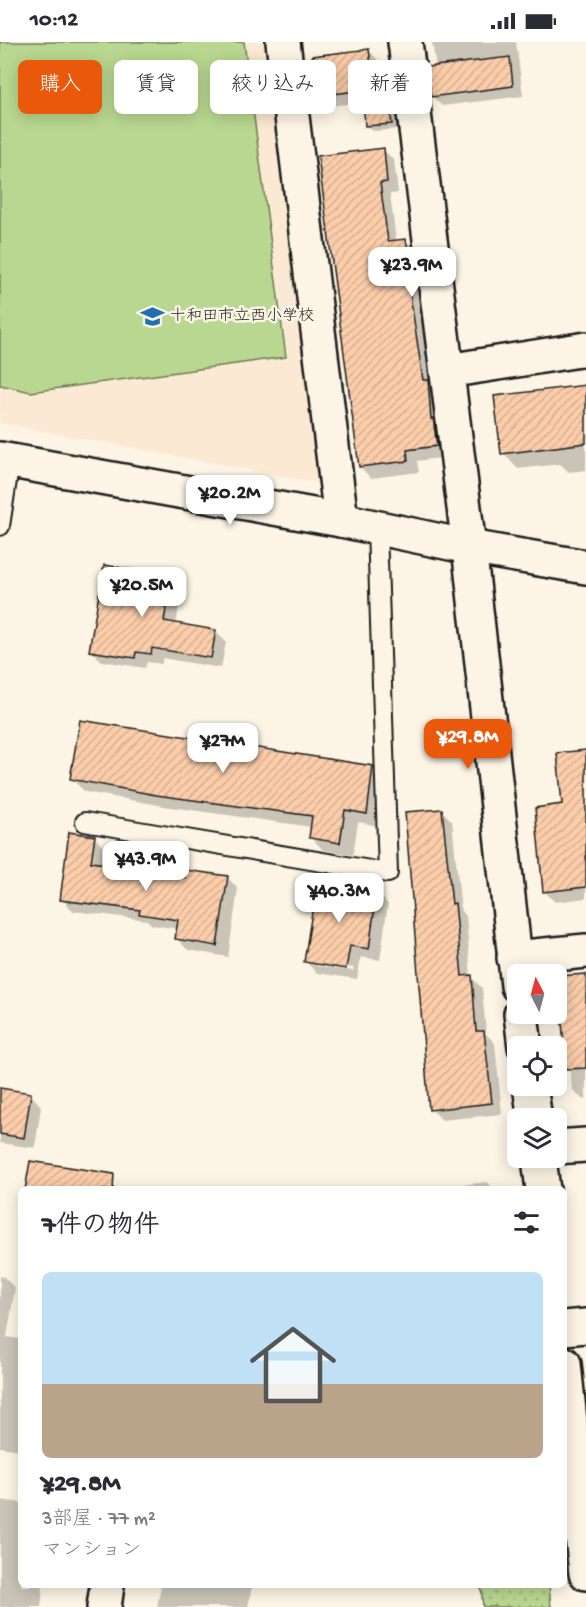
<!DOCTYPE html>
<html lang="ja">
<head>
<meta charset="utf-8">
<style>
	body { margin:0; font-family:"Gochi Hand","Klee One",sans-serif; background:#f2f2f3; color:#2b2b33; height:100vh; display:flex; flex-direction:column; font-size:22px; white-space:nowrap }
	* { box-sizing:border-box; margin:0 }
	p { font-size:20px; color:#7c7c81 }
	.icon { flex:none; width:33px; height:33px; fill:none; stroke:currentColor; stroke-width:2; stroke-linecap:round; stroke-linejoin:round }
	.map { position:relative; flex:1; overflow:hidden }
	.panel { position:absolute; left:18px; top:1144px; width:549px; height:402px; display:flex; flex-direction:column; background:#fff; border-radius:9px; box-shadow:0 3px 15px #0003 }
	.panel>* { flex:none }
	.top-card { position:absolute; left:18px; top:18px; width:550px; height:54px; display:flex; gap:12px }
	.needle { width:39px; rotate:354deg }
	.fabs { position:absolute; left:507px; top:922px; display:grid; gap:12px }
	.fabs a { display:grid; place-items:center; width:60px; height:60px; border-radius:9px; background:#fff; box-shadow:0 3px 15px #0003; font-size:30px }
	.price { position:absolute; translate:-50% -51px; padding:0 14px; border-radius:12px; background:#fff; color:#222; font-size:20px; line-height:39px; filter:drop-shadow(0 2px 3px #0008) }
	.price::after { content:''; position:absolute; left:50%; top:36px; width:18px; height:14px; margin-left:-9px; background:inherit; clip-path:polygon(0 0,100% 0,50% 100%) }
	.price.on { background:#ea580c; color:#fff }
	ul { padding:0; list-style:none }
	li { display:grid; align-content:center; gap:12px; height:318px; padding:0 24px }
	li+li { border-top:2px solid #e1e1e2 }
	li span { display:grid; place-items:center; height:186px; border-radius:9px; color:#555 }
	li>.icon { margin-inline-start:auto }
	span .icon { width:108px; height:108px; fill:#fffc; stroke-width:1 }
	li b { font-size:26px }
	h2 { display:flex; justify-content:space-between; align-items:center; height:72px; padding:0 24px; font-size:26px }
	.tag { padding:0 21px; border-radius:9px; background:#fff; box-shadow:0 3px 15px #0003; font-size:21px; line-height:54px }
	.tag.on { background:#ea580c; color:#fff }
	.status { display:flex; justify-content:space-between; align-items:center; height:42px; padding:0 30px; background:#fff; direction:ltr }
	.status svg { height:16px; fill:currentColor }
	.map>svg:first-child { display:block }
	.built { fill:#fce9d3 }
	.garden { fill:url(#garden-dots); stroke:#6a7a56; stroke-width:1.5 }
	.pitch { fill:#b9d790; stroke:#6a7a56; stroke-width:1.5 }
	.shadow { fill:#0003; fill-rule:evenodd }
	.building { fill:url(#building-hatch); stroke:#1c1c1c; stroke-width:1.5 }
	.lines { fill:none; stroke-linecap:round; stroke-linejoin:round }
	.service-casing { stroke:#1c1c1c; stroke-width:22 }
	.minor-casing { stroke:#1c1c1c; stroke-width:38 }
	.tertiary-casing { stroke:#1c1c1c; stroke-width:38 }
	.service { stroke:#fcf5e5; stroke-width:18 }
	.minor { stroke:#fcf5e5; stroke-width:33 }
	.tertiary { stroke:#fcf5e5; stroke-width:33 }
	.labels { text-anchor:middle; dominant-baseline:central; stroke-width:5; stroke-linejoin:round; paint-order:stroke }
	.poi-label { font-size:16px; fill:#1c1c1c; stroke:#fcf5e5; text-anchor:start }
</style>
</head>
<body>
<div class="status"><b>10:12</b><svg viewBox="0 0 49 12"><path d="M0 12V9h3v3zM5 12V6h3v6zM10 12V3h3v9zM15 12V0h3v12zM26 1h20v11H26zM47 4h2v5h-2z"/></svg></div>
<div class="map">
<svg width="586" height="1565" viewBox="0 0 586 1565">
	<defs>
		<pattern id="garden-dots" width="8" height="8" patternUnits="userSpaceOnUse" patternTransform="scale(1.5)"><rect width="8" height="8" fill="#b9d790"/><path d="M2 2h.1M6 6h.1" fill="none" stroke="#9eb87c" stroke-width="1.8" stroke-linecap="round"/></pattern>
		<pattern id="building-hatch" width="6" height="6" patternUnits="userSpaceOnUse" patternTransform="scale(1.5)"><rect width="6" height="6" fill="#fbcdaa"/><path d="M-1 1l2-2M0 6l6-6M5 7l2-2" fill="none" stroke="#d7af92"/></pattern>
	</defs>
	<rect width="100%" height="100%" fill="#fcf5e5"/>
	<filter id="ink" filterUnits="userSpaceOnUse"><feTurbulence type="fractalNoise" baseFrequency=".0167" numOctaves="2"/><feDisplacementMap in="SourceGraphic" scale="12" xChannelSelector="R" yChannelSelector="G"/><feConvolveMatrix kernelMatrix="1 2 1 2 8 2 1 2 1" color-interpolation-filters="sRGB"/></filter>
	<g filter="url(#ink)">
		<path class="built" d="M 0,0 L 270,0 L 324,442 L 0,381 Z"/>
		<path class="garden" d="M 481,1544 L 549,1544 L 551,1565 L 483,1565 Z"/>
		<path class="pitch" d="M 0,0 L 244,0 L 286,315 L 31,350 L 0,343 Z"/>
		<g class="shadow">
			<path d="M 432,0 L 516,0 L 523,54 L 442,64 L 432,54 L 436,25 Z"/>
			<path d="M 369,9 L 380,20 L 384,57 L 388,57 L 394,62 L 397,87 L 373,89 L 367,84 L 364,60 L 329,64 L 318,53 Z"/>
			<path d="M 383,108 L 394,118 L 398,151 L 390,152 L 396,199 L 405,198 L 416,209 L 421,242 L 417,242 L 432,344 L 447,415 L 417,419 L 419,430 L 371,436 L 360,425 L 320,116 Z"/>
			<path d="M 586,344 L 586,428 L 569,430 L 560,422 L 518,427 L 503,411 Z"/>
			<path d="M 171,535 L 182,546 L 176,583 L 215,589 L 226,600 L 221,626 L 162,616 L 162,622 L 147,620 L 145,626 L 102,619 L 91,609 Z"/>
			<path d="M 586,709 L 586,856 L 555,860 L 545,850 L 564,764 Z"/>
			<path d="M 373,725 L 386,738 L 379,784 L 358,780 L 353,813 L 323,808 L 311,795 L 312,785 L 170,765 L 85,750 L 72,737 Z"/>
			<path d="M 441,768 L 452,779 L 461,869 L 466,874 L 471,935 L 482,946 L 486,992 L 495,1001 L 502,1072 L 442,1078 L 431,1067 Z"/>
			<path d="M 94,795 L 105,807 L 103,824 L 112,825 L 115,828 L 186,838 L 227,835 L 238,847 L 228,915 L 188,908 L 177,897 L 179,887 L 152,883 L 147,878 L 73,869 L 62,857 Z"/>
			<path d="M 377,850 L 388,862 L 380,918 L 361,915 L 357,937 L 317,931 L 306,920 ZM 317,921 L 354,926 L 353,929 L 317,924 Z"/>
			<path d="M 586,933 L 586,1057 L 583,1058 L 572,1047 L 560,935 Z"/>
			<path d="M 0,1048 L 30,1052 L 41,1064 L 35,1106 L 0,1101 Z"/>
			<path d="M 487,1140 L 495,1148 L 435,1148 L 435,1146 Z"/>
			<path d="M 0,1234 L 4,1235 L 15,1246 L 7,1295 L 21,1297 L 21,1408 L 0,1405 Z"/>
			<path d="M 0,1458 L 21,1461 L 21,1544 L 43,1544 L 41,1565 L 0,1565 Z"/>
			<path d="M 161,1544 L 252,1544 L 248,1565 L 157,1565 Z"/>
		</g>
		<g class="building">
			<path d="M 369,7 L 374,47 L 316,54 L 312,14 Z"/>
			<path d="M 510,15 L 513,44 L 431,55 L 427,25 Z"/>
			<path d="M 388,55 L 392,82 L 365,84 L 363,58 Z"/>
			<path d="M 384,106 L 387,140 L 380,141 L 388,199 L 406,197 L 411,231 L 407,232 L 423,338 L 428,338 L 431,377 L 433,376 L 437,404 L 407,408 L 408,419 L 359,425 L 318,114 Z"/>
			<path d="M 586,343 L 586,401 L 501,412 L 494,354 Z"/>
			<path d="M 104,523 L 172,534 L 164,579 L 216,588 L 211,616 L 152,606 L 151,612 L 136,610 L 135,616 L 89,609 Z"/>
			<path d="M 80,678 L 373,724 L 367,772 L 345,768 L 340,801 L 309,796 L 312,774 L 156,753 L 70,737 Z"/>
			<path d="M 586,708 L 586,845 L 543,850 L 535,766 L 562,762 L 557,711 Z"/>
			<path d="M 442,767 L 452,862 L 455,861 L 462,934 L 472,933 L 476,989 L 484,989 L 492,1061 L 429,1068 L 405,770 Z"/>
			<path d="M 69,790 L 95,794 L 91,820 L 113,823 L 113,826 L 185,836 L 186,828 L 228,834 L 217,904 L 175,897 L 178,878 L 139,872 L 140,868 L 60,858 Z"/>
			<path d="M 317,839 L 377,849 L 369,907 L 350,904 L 346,927 L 304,920 Z"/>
			<path d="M 586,932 L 586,1026 L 566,1027 L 558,934 Z"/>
			<path d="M 0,1046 L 31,1051 L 24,1096 L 0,1092 Z"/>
			<path d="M 30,1119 L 114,1132 L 113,1148 L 25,1148 Z"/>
		</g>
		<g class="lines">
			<defs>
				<g id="service">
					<path d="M 0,484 L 10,419"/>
					<path d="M 85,780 L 388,831 L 377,486"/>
				</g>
				<g id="minor">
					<path d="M 283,0 L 341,478"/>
					<path d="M 405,0 L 469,505"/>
					<path d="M 447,329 L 586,307"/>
					<path d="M 514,916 L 586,909"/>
					<path d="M 556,1105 L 586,1103"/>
					<path d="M 564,1286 L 586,1284"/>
					<path d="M 104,1565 L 107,1544"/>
				</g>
				<g id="tertiary">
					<path d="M 0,417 L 341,478 L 469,505 L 586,525"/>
					<path d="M 469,505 L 518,944"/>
					<path d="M 521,972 L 525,1005"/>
					<path d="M 530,1044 L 535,1077"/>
					<path d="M 539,1116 L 543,1148"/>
					<path d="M 564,1322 L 586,1531"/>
				</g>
			</defs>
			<use href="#service" class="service-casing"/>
			<use href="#minor" class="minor-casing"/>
			<use href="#tertiary" class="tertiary-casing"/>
			<use href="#service" class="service"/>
			<use href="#minor" class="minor"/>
			<use href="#tertiary" class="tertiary"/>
		</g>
	</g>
	<defs>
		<symbol id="school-bare" viewBox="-9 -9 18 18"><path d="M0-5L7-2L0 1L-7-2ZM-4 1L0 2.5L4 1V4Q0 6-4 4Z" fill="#1f6fb2" stroke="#fcf5e5" stroke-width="2.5" paint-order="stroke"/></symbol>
	</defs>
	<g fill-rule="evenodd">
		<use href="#school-bare" x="136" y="258" width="33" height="33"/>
	</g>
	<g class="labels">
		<g class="poi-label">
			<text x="170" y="275">十和田市立西小学校</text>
		</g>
	</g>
</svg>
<div class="fabs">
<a><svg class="needle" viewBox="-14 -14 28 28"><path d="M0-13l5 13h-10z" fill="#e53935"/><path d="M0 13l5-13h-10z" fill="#7c7c81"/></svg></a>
<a><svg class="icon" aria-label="locate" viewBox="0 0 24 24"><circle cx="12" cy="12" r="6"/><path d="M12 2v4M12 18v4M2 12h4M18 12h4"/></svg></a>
<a><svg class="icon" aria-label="layers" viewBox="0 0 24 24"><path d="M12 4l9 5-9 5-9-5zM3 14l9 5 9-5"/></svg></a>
</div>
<b class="price" style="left:412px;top:256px">¥23.9M</b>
<b class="price" style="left:230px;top:484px">¥20.2M</b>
<b class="price" style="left:142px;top:576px">¥20.5M</b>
<b class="price on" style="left:468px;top:728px">¥29.8M</b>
<b class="price" style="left:223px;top:732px">¥27M</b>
<b class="price" style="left:146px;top:850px">¥43.9M</b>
<b class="price" style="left:339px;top:882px">¥40.3M</b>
<div class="top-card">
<a class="tag on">購入</a>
<a class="tag">賃貸</a>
<a class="tag">絞り込み</a>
<a class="tag">新着</a>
</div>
<section class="panel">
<h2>7件の物件<svg class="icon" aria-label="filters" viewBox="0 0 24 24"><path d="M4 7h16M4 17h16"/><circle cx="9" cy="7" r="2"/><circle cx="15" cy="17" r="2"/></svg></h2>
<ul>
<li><span style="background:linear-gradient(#bfe0f5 60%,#b9a48a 0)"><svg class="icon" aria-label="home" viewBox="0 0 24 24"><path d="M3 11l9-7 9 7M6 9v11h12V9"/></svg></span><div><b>¥29.8M</b><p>3部屋 · 77 m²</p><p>マンション</p></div></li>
</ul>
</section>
</div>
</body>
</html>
